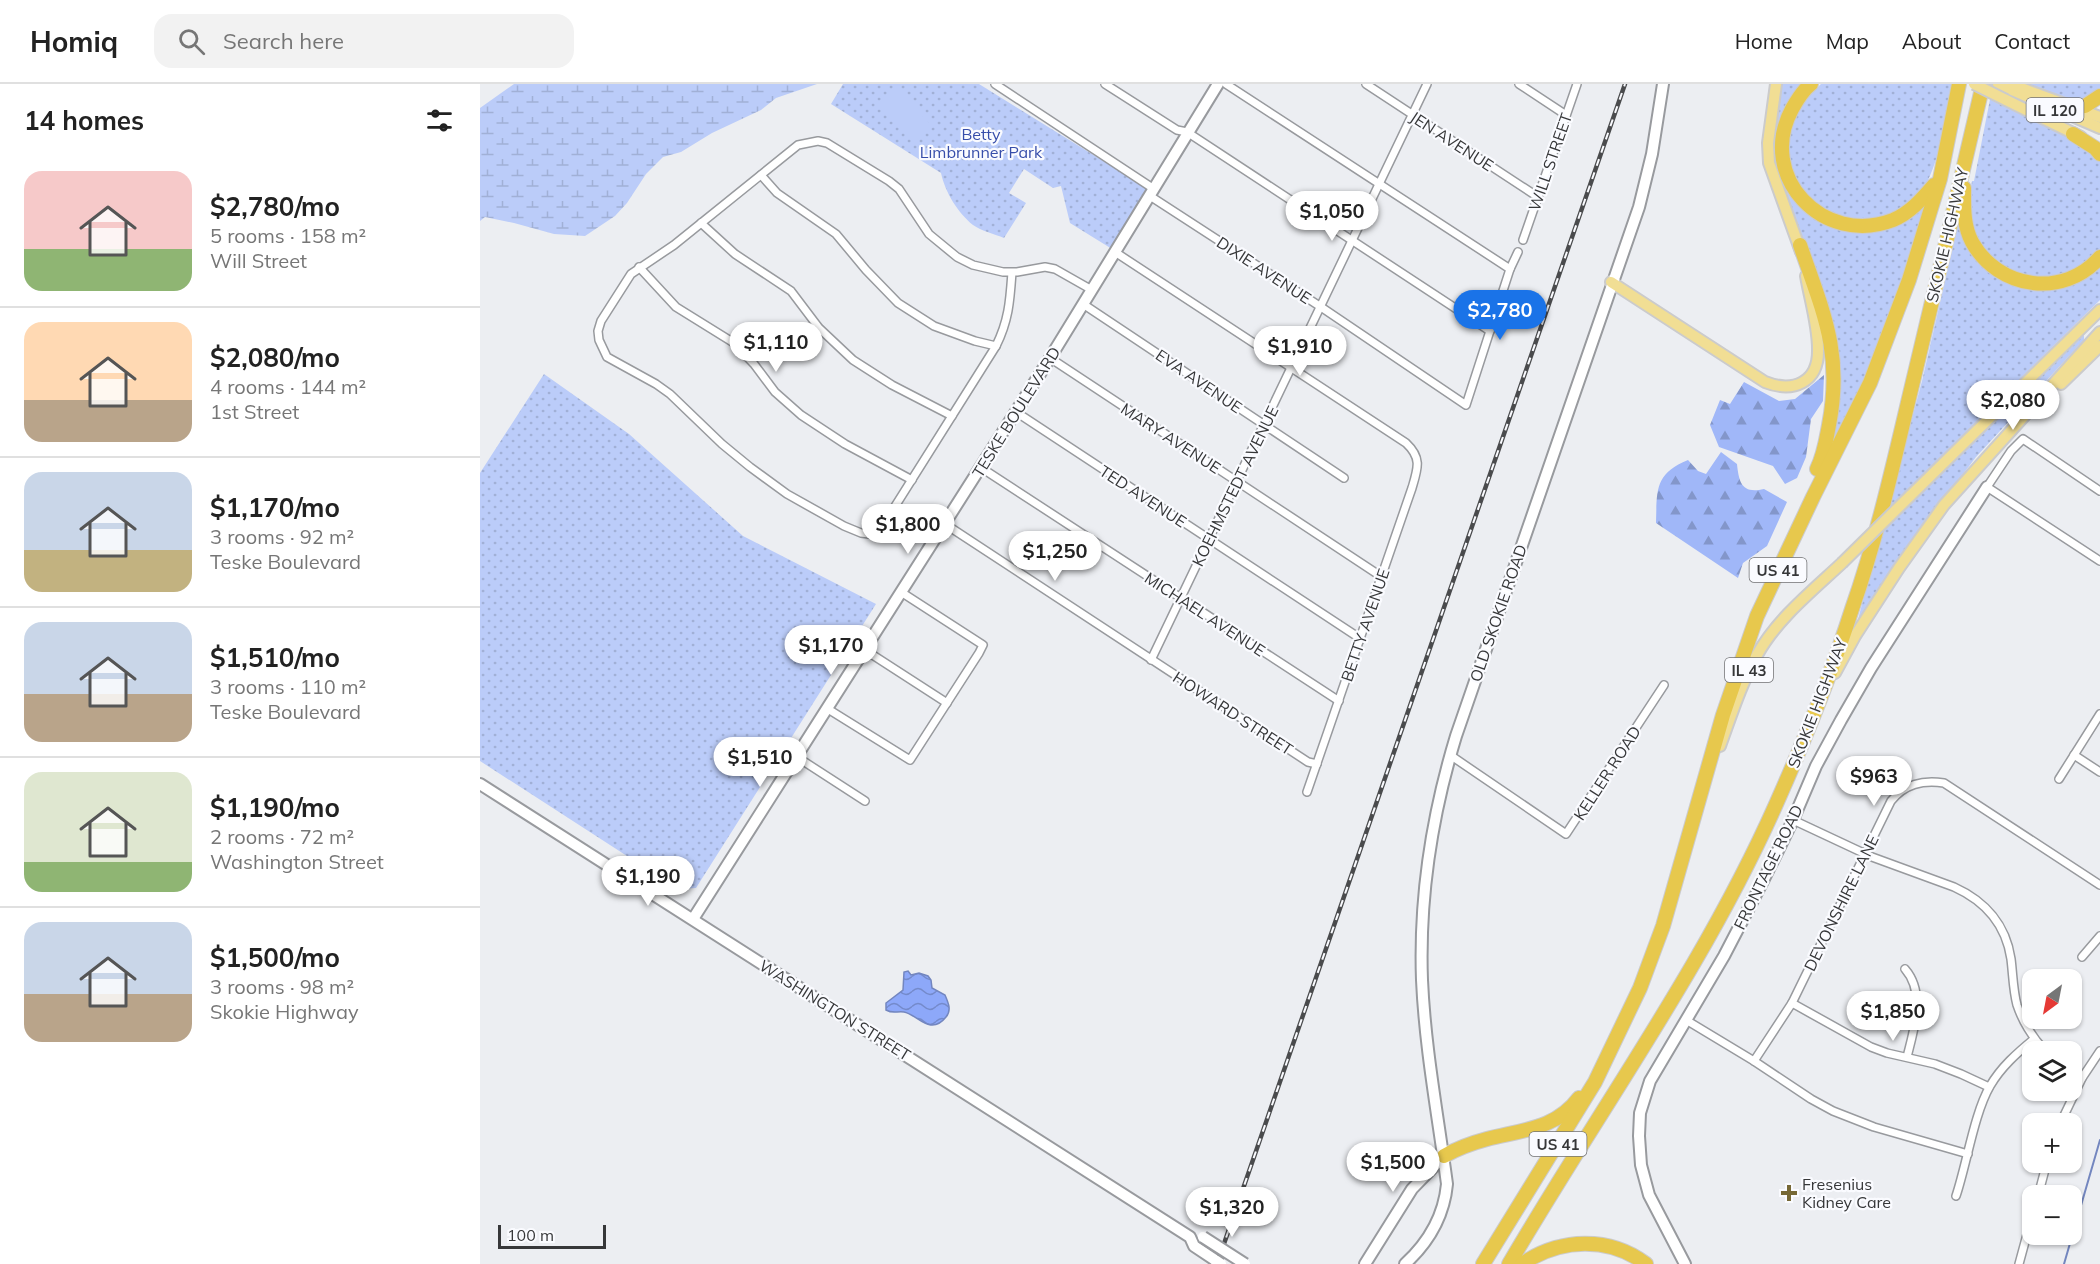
<!DOCTYPE html>
<html lang="en">
<head>
<meta charset="utf-8">
<style>
	body { margin:0; font-family:Mulish,sans-serif; background:#f2f2f2; color:#222; height:100vh; display:flex; flex-direction:column; font-size:22px; white-space:nowrap }
	* { box-sizing:border-box; margin:0 }
	p { font-size:20px; color:#767676 }
	.icon { flex:none; width:33px; height:33px; fill:none; stroke:currentColor; stroke-width:2; stroke-linecap:round; stroke-linejoin:round }
	.map { position:relative; flex:1; overflow:hidden }
	.details { display:flex; flex-direction:column; background:#fff; width:480px }
	.details>* { flex:none }
	.needle { width:39px; rotate:212deg }
	.fabs { position:absolute; left:1542px; top:885px; display:grid; gap:12px }
	.fabs a { display:grid; place-items:center; width:60px; height:60px; border-radius:12px; background:#fff; box-shadow:0 2px 4px #0004; font-size:30px }
	.scale { position:absolute; left:18px; bottom:15px; width:108px; box-sizing:border-box; padding-left:6px; border:3px solid #363739; border-top:0; font-size:16px; line-height:21px; white-space:nowrap; color:#363739; -webkit-text-stroke:4px #fafbff; paint-order:stroke }
	.price { position:absolute; translate:-50% -51px; padding:0 14px; border-radius:21px; background:#fff; color:#222; font-size:20px; line-height:39px; filter:drop-shadow(0 2px 3px #0008) }
	.price::after { content:''; position:absolute; left:50%; top:36px; width:18px; height:14px; margin-left:-9px; background:inherit; clip-path:polygon(0 0,100% 0,50% 100%) }
	.price.on { background:#1a73e8; color:#fff }
	ul { padding:0; list-style:none }
	li { display:flex; align-items:center; gap:18px; height:150px; padding:0 24px }
	li+li { border-top:2px solid #e0e0e0 }
	li span { display:grid; place-items:center; flex:none; width:168px; height:120px; border-radius:18px; color:#555 }
	li>.icon { margin-inline-start:auto }
	span .icon { width:72px; height:72px; fill:#fffc; stroke-width:1 }
	li b { font-size:26px }
	h2 { display:flex; justify-content:space-between; align-items:center; height:72px; padding:0 24px; font-size:26px }
	header { display:flex; align-items:center; gap:36px; box-sizing:border-box; height:84px; padding:0 30px; background:#fff; border-bottom:2px solid #e0e0e0 }
	header strong { font-size:28px }
	nav { display:flex; gap:33px; margin-inline-start:auto; font-size:21px }
	.search { width:420px; height:54px; background:#f2f2f2; display:flex; align-items:center; gap:15px; box-sizing:border-box; padding:0 21px; border-radius:18px; color:#767676; font-size:22px }
	main { display:flex; flex:1; min-height:0 }
	.map>svg:first-child { display:block }
	.green { fill:url(#green-dots) }
	.forest { fill:url(#forest-firs) }
	.wetland { fill:url(#wetland-marsh) }
	.pitch { fill:#bbccf9 }
	.water { fill:url(#water-waves); stroke:#7386bf; stroke-width:1.5 }
	.lines { fill:none; stroke-linecap:round; stroke-linejoin:round }
	.stream { stroke:#7386bf; stroke-width:2 }
	.street-casing { stroke:#989a9e; stroke-width:10 }
	.secondary-casing { stroke:#989a9e; stroke-width:14 }
	.primary-casing { stroke:#cbcbcc; stroke-width:14 }
	.highway-casing { stroke:#cbcbcc; stroke-width:16 }
	.street { stroke:#fff; stroke-width:7 }
	.secondary { stroke:#fff; stroke-width:10 }
	.primary { stroke:#f1de94; stroke-width:10 }
	.highway { stroke:#e7c84d; stroke-width:14 }
	.rail-casing { stroke:#4a4b4d; stroke-width:4.5 }
	.rail { stroke:#fafbff; stroke-width:2; stroke-dasharray:7; stroke-linecap:butt }
	.secondary-bridge-casing { stroke:#989a9e; stroke-width:14; stroke-linecap:butt }
	.primary-bridge-casing { stroke:#cbcbcc; stroke-width:14; stroke-linecap:butt }
	.secondary-bridge { stroke:#fff; stroke-width:10 }
	.primary-bridge { stroke:#f1de94; stroke-width:10 }
	.poi-dot { fill:#766835; stroke:#fafbff; stroke-width:2 }
	.labels { text-anchor:middle; dominant-baseline:central; stroke-width:4.5; stroke-linejoin:round; paint-order:stroke }
	.shield { fill:#fafbff; stroke:#717274; stroke-width:1.5 }
	.shield-label { font-size:15px; font-weight:bold; fill:#363739 }
	.park-label { font-size:16px; fill:#374eaa; stroke:#fafbff }
	.street-label { font-size:16px; fill:#363739; stroke:#fafbff }
	.poi-label { font-size:16px; fill:#363739; stroke:#fafbff; text-anchor:start }
</style>
</head>
<body>
<header>
<strong>Homiq</strong>
<div class="search"><svg class="icon" aria-label="search" viewBox="0 0 24 24"><circle cx="10" cy="10" r="6"/><path d="M15 15l6 6"/></svg>Search here</div>
<nav><a>Home</a><a>Map</a><a>About</a><a>Contact</a></nav>
</header>
<main>
<section class="details">
<h2>14 homes<svg class="icon" aria-label="filters" viewBox="0 0 24 24"><path d="M4 7h16M4 17h16"/><circle cx="9" cy="7" r="2"/><circle cx="15" cy="17" r="2"/></svg></h2>
<ul>
<li><span style="background:linear-gradient(#f6c9c9 65%,#8fb573 0)"><svg class="icon" aria-label="home" viewBox="0 0 24 24"><path d="M3 11l9-7 9 7M6 9v11h12V9"/></svg></span><div><b>$2,780/mo</b><p>5 rooms · 158 m²</p><p>Will Street</p></div></li>
<li><span style="background:linear-gradient(#ffd9b3 65%,#b9a48a 0)"><svg class="icon" aria-label="home" viewBox="0 0 24 24"><path d="M3 11l9-7 9 7M6 9v11h12V9"/></svg></span><div><b>$2,080/mo</b><p>4 rooms · 144 m²</p><p>1st Street</p></div></li>
<li><span style="background:linear-gradient(#c9d6e8 65%,#c2b280 0)"><svg class="icon" aria-label="home" viewBox="0 0 24 24"><path d="M3 11l9-7 9 7M6 9v11h12V9"/></svg></span><div><b>$1,170/mo</b><p>3 rooms · 92 m²</p><p>Teske Boulevard</p></div></li>
<li><span style="background:linear-gradient(#c9d6e8 60%,#b9a48a 0)"><svg class="icon" aria-label="home" viewBox="0 0 24 24"><path d="M3 11l9-7 9 7M6 9v11h12V9"/></svg></span><div><b>$1,510/mo</b><p>3 rooms · 110 m²</p><p>Teske Boulevard</p></div></li>
<li><span style="background:linear-gradient(#dfe7d0 75%,#8fb573 0)"><svg class="icon" aria-label="home" viewBox="0 0 24 24"><path d="M3 11l9-7 9 7M6 9v11h12V9"/></svg></span><div><b>$1,190/mo</b><p>2 rooms · 72 m²</p><p>Washington Street</p></div></li>
<li><span style="background:linear-gradient(#c9d6e8 60%,#b9a48a 0)"><svg class="icon" aria-label="home" viewBox="0 0 24 24"><path d="M3 11l9-7 9 7M6 9v11h12V9"/></svg></span><div><b>$1,500/mo</b><p>3 rooms · 98 m²</p><p>Skokie Highway</p></div></li>
</ul>
</section>
<div class="map">
<svg width="1620" height="1180" viewBox="0 0 1620 1180">
	<defs>
		<pattern id="green-dots" width="8" height="8" patternUnits="userSpaceOnUse" patternTransform="scale(1.5)"><rect width="8" height="8" fill="#bbccf9"/><path d="M2 2h.1M6 6h.1" fill="none" stroke="#a1b0d6" stroke-width="1.8" stroke-linecap="round"/></pattern>
		<pattern id="forest-firs" width="22" height="20" patternUnits="userSpaceOnUse" patternTransform="scale(1.5)"><rect width="22" height="20" fill="#a0b7f8"/><path d="M5 1l3.5 6h-7zM16 11l3.5 6h-7z" fill="#8396ca"/></pattern>
		<pattern id="wetland-marsh" width="20" height="14" patternUnits="userSpaceOnUse" patternTransform="scale(1.5)"><rect width="20" height="14" fill="#bbccf9"/><path d="M1 5h8M5 5V1M11 12h8M15 12V8" fill="none" stroke="#a1b0d6"/></pattern>
		<pattern id="water-waves" width="16" height="10" patternUnits="userSpaceOnUse" patternTransform="scale(1.5)"><rect width="16" height="10" fill="#8da8f9"/><path d="M0 5q4-4 8 0t8 0" fill="none" stroke="#748acb"/></pattern>
	</defs>
	<rect width="100%" height="100%" fill="#eceef2"/>
	<g class="green">
		<path d="M 363,0 L 499,0 L 670,106 L 632,165 L 590,139 L 581,102 L 573,104 L 544,85 L 529,109 L 546,119 L 524,154 C 515,150 501,147 493,141 C 478,129 465,108 461,89 L 351,20 Z"/>
		<path d="M 1301,0 L 1329,0 L 1308,27 L 1305,93 L 1363,145 L 1446,119 C 1425,220 1377,315 1332,406 L 1359,316 L 1360,294 L 1358,268 L 1295,82 L 1293,62 Z"/>
		<path d="M 1341,0 L 1473,0 C 1464,38 1459,100 1426,125 C 1418,131 1387,137 1376,140 L 1328,118 L 1308,79 L 1310,40 L 1324,16 Z"/>
		<path d="M 1513,0 L 1535,0 L 1530,25 L 1603,60 L 1620,75 L 1620,171 L 1572,198 L 1519,183 L 1493,151 L 1489,115 L 1492,97 L 1494,97 Z"/>
		<path d="M 1546,0 L 1620,0 L 1620,7 L 1616,12 L 1592,19 L 1575,14 Z"/>
		<path d="M 1483,106 L 1482,142 L 1530,198 L 1606,192 L 1608,193 L 1620,184 L 1620,216 L 1432,402 L 1428,420 L 1604,251 L 1604,256 L 1496,373 L 1435,454 L 1377,539 L 1442,297 L 1474,158 Z"/>
		<path d="M 64,290 L 149,350 L 263,452 L 396,520 L 216,804 L 198,805 L 0,677 L 0,389 Z"/>
	</g>
	<g class="forest">
		<path d="M 1344,291 L 1343,317 L 1331,335 L 1326,373 L 1317,394 L 1305,400 L 1293,382 L 1239,363 L 1230,341 L 1240,316 L 1250,320 L 1264,298 L 1299,317 L 1315,315 Z"/>
		<path d="M 1241,368 L 1257,380 C 1259,399 1262,410 1284,405 L 1307,418 L 1287,462 L 1263,479 L 1258,494 L 1176,439 C 1177,407 1174,390 1208,376 L 1218,387 L 1226,390 Z"/>
	</g>
	<path class="wetland" d="M 34,0 L 337,0 L 296,14 L 281,26 L 232,49 L 201,68 L 183,73 L 166,90 L 147,119 L 135,132 L 105,152 L 74,150 L 34,139 L 5,133 L 0,137 L 0,24 Z"/>
	<path class="pitch" d="M 417,4 L 453,43 L 436,58 L 400,20 Z"/>
	<path class="water" d="M 428,887 L 431,891 L 439,889 L 448,892 L 451,896 L 452,904 L 465,911 C 468,918 472,926 466,933 C 450,953 437,930 424,928 C 417,927 413,930 406,926 L 406,919 L 423,906 L 424,888 Z"/>
	<g class="lines">
		<path class="stream" d="M 1584,1180 L 1620,1056"/>
		<defs>
			<g id="street">
				<path d="M 515,0 L 674,105"/>
				<path d="M 625,0 L 697,46 L 707,48 L 1010,247"/>
				<path d="M 746,0 L 1030,185"/>
				<path d="M 886,0 L 1058,113"/>
				<path d="M 1039,0 L 1086,31"/>
				<path d="M 281,91 L 297,109 L 356,150 L 386,186 L 418,219 L 454,242 L 495,257 L 516,262"/>
				<path d="M 670,112 L 841,223 L 986,321 L 1030,185 L 1038,168"/>
				<path d="M 221,139 L 255,170 L 311,207 L 339,244 L 373,276 L 412,301 L 472,332"/>
				<path d="M 1043,156 L 1097,0"/>
				<path d="M 635,168 L 926,359 C 942,374 938,384 932,404 L 827,708"/>
				<path d="M 159,183 L 196,223 L 254,259 L 274,280 L 295,308 L 321,331 L 365,360 L 432,396"/>
				<path d="M 532,188 C 530,216 529,236 516,262 L 402,443 L 397,447 L 389,450 L 381,449 L 364,442 L 307,410 L 270,383 L 242,360 L 190,310 L 176,300 L 127,273 L 119,256 L 118,247 L 121,237 L 151,190 L 194,161 L 318,61 L 338,57 L 347,59 L 409,97 L 419,105 L 449,150 L 477,173 L 493,181 L 523,188 L 537,188 L 565,183 L 575,185 L 612,206"/>
				<path d="M 603,220 L 864,394"/>
				<path d="M 570,274 L 902,493"/>
				<path d="M 536,328 L 881,555"/>
				<path d="M 500,383 L 859,617"/>
				<path d="M 1620,407 L 1543,355 L 1531,367 L 1507,403 L 1620,477"/>
				<path d="M 465,440 L 828,678 L 837,680"/>
				<path d="M 385,566 L 467,619"/>
				<path d="M 671,576 L 947,0"/>
				<path d="M 348,625 L 430,676 L 499,569 L 503,561 L 421,508"/>
				<path d="M 970,671 L 1086,750 L 1184,601"/>
				<path d="M 1594,671 L 1620,688"/>
				<path d="M 317,673 L 385,717"/>
				<path d="M 1579,695 L 1620,630"/>
				<path d="M 1313,736 L 1392,773 L 1474,803 C 1505,817 1526,841 1531,875 C 1533,891 1533,906 1537,921 C 1543,939 1553,954 1566,968"/>
				<path d="M 1602,873 L 1620,852"/>
				<path d="M 1425,885 C 1446,909 1434,945 1427,973"/>
				<path d="M 1312,919 L 1391,963 L 1407,969 L 1455,980 L 1481,990 L 1509,1003"/>
				<path d="M 1206,936 L 1274,977 L 1331,1015 L 1353,1027 L 1394,1043 L 1488,1070"/>
				<path d="M 1274,977 L 1312,919 L 1411,717 C 1425,700 1442,696 1464,699 L 1620,801"/>
				<path d="M 1592,988 L 1602,994"/>
				<path d="M 1580,1040 L 1602,994 L 1620,967"/>
				<path d="M 1476,1112 C 1487,1079 1494,1030 1510,1002 C 1521,983 1537,969 1554,955"/>
				<path d="M 1558,1112 L 1567,1078"/>
				<path d="M 1539,1180 L 1552,1132"/>
			</g>
			<g id="secondary">
				<path d="M 0,700 L 710,1153 L 714,1162 L 735,1176"/>
				<path d="M 213,835 L 570,274 L 738,0"/>
				<path d="M 885,1180 L 932,1105 L 964,1072"/>
				<path d="M 925,1180 C 949,1158 964,1132 967,1100 C 958,1032 945,964 942,896 C 939,813 952,731 976,652 L 1159,123 L 1172,70 L 1183,0"/>
				<path d="M 1205,1180 L 1169,1111 L 1161,1081 L 1159,1052 L 1160,1029 L 1170,997 L 1244,872 L 1284,795 L 1313,736 L 1336,682 L 1361,636 L 1391,584 L 1507,403"/>
			</g>
			<g id="primary">
				<path d="M 1296,0 L 1288,59 L 1289,79 L 1321,168"/>
				<path d="M 1518,0 L 1620,44"/>
				<path d="M 1533,1 L 1620,33"/>
				<path d="M 1526,16 L 1601,53"/>
				<path d="M 1131,198 L 1285,298 C 1313,309 1339,299 1338,265 C 1338,241 1330,215 1326,192"/>
				<path d="M 1581,300 L 1620,262"/>
				<path d="M 1430,412 L 1620,226"/>
				<path d="M 1355,589 L 1375,552 L 1419,484 L 1464,421 L 1620,248"/>
				<path d="M 1240,662 C 1251,632 1261,600 1277,571 C 1297,535 1332,507 1362,479"/>
			</g>
			<g id="highway">
				<path d="M 1331,0 C 1323,6 1317,16 1312,25 C 1276,92 1343,163 1413,136 C 1430,129 1442,115 1454,101"/>
				<path d="M 1591,23 L 1605,22 L 1620,12"/>
				<path d="M 1593,50 L 1615,64 L 1620,70"/>
				<path d="M 1484,104 C 1484,122 1483,141 1492,158 C 1518,205 1584,215 1620,173"/>
				<path d="M 1320,161 C 1343,228 1363,269 1349,341 C 1346,357 1344,371 1337,385"/>
				<path d="M 964,1072 C 978,1064 992,1059 1007,1055 C 1042,1046 1076,1045 1099,1014"/>
				<path d="M 1003,1180 L 1115,998 L 1160,904 L 1183,842 L 1243,631 L 1277,532 L 1333,413 L 1390,299 L 1429,196 L 1460,95 L 1479,0"/>
				<path d="M 1029,1180 C 1119,1026 1225,881 1297,718 C 1325,655 1351,591 1372,525 C 1399,448 1416,368 1435,289 C 1458,193 1481,96 1503,0"/>
				<path d="M 1042,1180 C 1080,1154 1129,1152 1166,1180"/>
			</g>
		</defs>
		<use href="#street" class="street-casing"/>
		<use href="#secondary" class="secondary-casing"/>
		<use href="#primary" class="primary-casing"/>
		<use href="#highway" class="highway-casing"/>
		<use href="#street" class="street"/>
		<use href="#secondary" class="secondary"/>
		<use href="#primary" class="primary"/>
		<use href="#highway" class="highway"/>
		<defs>
			<path id="rail" d="M 737,1180 L 1145,0"/>
		</defs>
		<use href="#rail" class="rail-casing"/>
		<use href="#rail" class="rail"/>
		<defs>
			<g id="secondary-bridge">
				<path d="M 723,1153 L 765,1180"/>
				<path d="M 735,1176 L 741,1180"/>
			</g>
			<g id="primary-bridge">
				<path d="M 1494,0 L 1526,16"/>
				<path d="M 1362,479 L 1430,412"/>
			</g>
		</defs>
		<use href="#secondary-bridge" class="secondary-bridge-casing"/>
		<use href="#primary-bridge" class="primary-bridge-casing"/>
		<use href="#secondary-bridge" class="secondary-bridge"/>
		<use href="#primary-bridge" class="primary-bridge"/>
	</g>
	<path class="poi-dot" d="M1306 1100h6v6h6v6h-6v6h-6v-6h-6v-6h6z"/>
	<g class="labels">
		<g class="shield">
			<rect x="1546.5" y="14" width="57" height="24" rx="4.5"/>
			<rect x="1269.5" y="474" width="57" height="24" rx="4.5"/>
			<rect x="1245" y="574" width="48" height="24" rx="4.5"/>
			<rect x="1049.5" y="1048" width="57" height="24" rx="4.5"/>
		</g>
		<g class="shield-label">
			<text x="1575" y="26">IL 120</text>
			<text x="1298" y="486">US 41</text>
			<text x="1269" y="586">IL 43</text>
			<text x="1078" y="1060">US 41</text>
		</g>
		<g class="park-label">
			<text x="501" y="50">Betty<tspan x="501" dy="18">Limbrunner Park</tspan></text>
		</g>
		<g class="street-label">
			<text transform="translate(972 57) rotate(33)">JEN AVENUE</text>
			<text transform="translate(1070 78) rotate(-71)">WILL STREET</text>
			<text transform="translate(1467 151) rotate(-77)">SKOKIE HIGHWAY</text>
			<text transform="translate(784 186) rotate(33)">DIXIE AVENUE</text>
			<text transform="translate(719 297) rotate(34)">EVA AVENUE</text>
			<text transform="translate(536 328) rotate(-58)">TESKE BOULEVARD</text>
			<text transform="translate(691 354) rotate(33)">MARY AVENUE</text>
			<text transform="translate(755 402) rotate(-64)">KOEHMSTEDT AVENUE</text>
			<text transform="translate(663 412) rotate(33)">TED AVENUE</text>
			<text transform="translate(1018 529) rotate(-71)">OLD SKOKIE ROAD</text>
			<text transform="translate(725 530) rotate(33)">MICHAEL AVENUE</text>
			<text transform="translate(885 541) rotate(-71)">BETTY AVENUE</text>
			<text transform="translate(1337 619) rotate(-69)">SKOKIE HIGHWAY</text>
			<text transform="translate(753 629) rotate(33)">HOWARD STREET</text>
			<text transform="translate(1127 689) rotate(-57)">KELLER ROAD</text>
			<text transform="translate(1288 783) rotate(-64)">FRONTAGE ROAD</text>
			<text transform="translate(1361 819) rotate(-64)">DEVONSHIRE LANE</text>
			<text transform="translate(355 926) rotate(32)">WASHINGTON STREET</text>
		</g>
		<g class="poi-label">
			<text x="1322" y="1100">Fresenius<tspan x="1322" dy="18">Kidney Care</tspan></text>
		</g>
	</g>
</svg>
<div class="fabs">
<a><svg class="needle" viewBox="-14 -14 28 28"><path d="M0-13l5 13h-10z" fill="#e53935"/><path d="M0 13l5-13h-10z" fill="#767676"/></svg></a>
<a><svg class="icon" aria-label="layers" viewBox="0 0 24 24"><path d="M12 4l9 5-9 5-9-5zM3 14l9 5 9-5"/></svg></a>
<a>+</a>
<a>−</a>
</div>
<div class="scale">100 m</div>
<b class="price" style="left:852px;top:158px">$1,050</b>
<b class="price on" style="left:1020px;top:257px">$2,780</b>
<b class="price" style="left:296px;top:289px">$1,110</b>
<b class="price" style="left:820px;top:293px">$1,910</b>
<b class="price" style="left:1533px;top:347px">$2,080</b>
<b class="price" style="left:428px;top:471px">$1,800</b>
<b class="price" style="left:575px;top:498px">$1,250</b>
<b class="price" style="left:351px;top:592px">$1,170</b>
<b class="price" style="left:280px;top:704px">$1,510</b>
<b class="price" style="left:1394px;top:723px">$963</b>
<b class="price" style="left:168px;top:823px">$1,190</b>
<b class="price" style="left:1413px;top:958px">$1,850</b>
<b class="price" style="left:913px;top:1109px">$1,500</b>
<b class="price" style="left:752px;top:1154px">$1,320</b>
</div>
</main>
</body>
</html>
